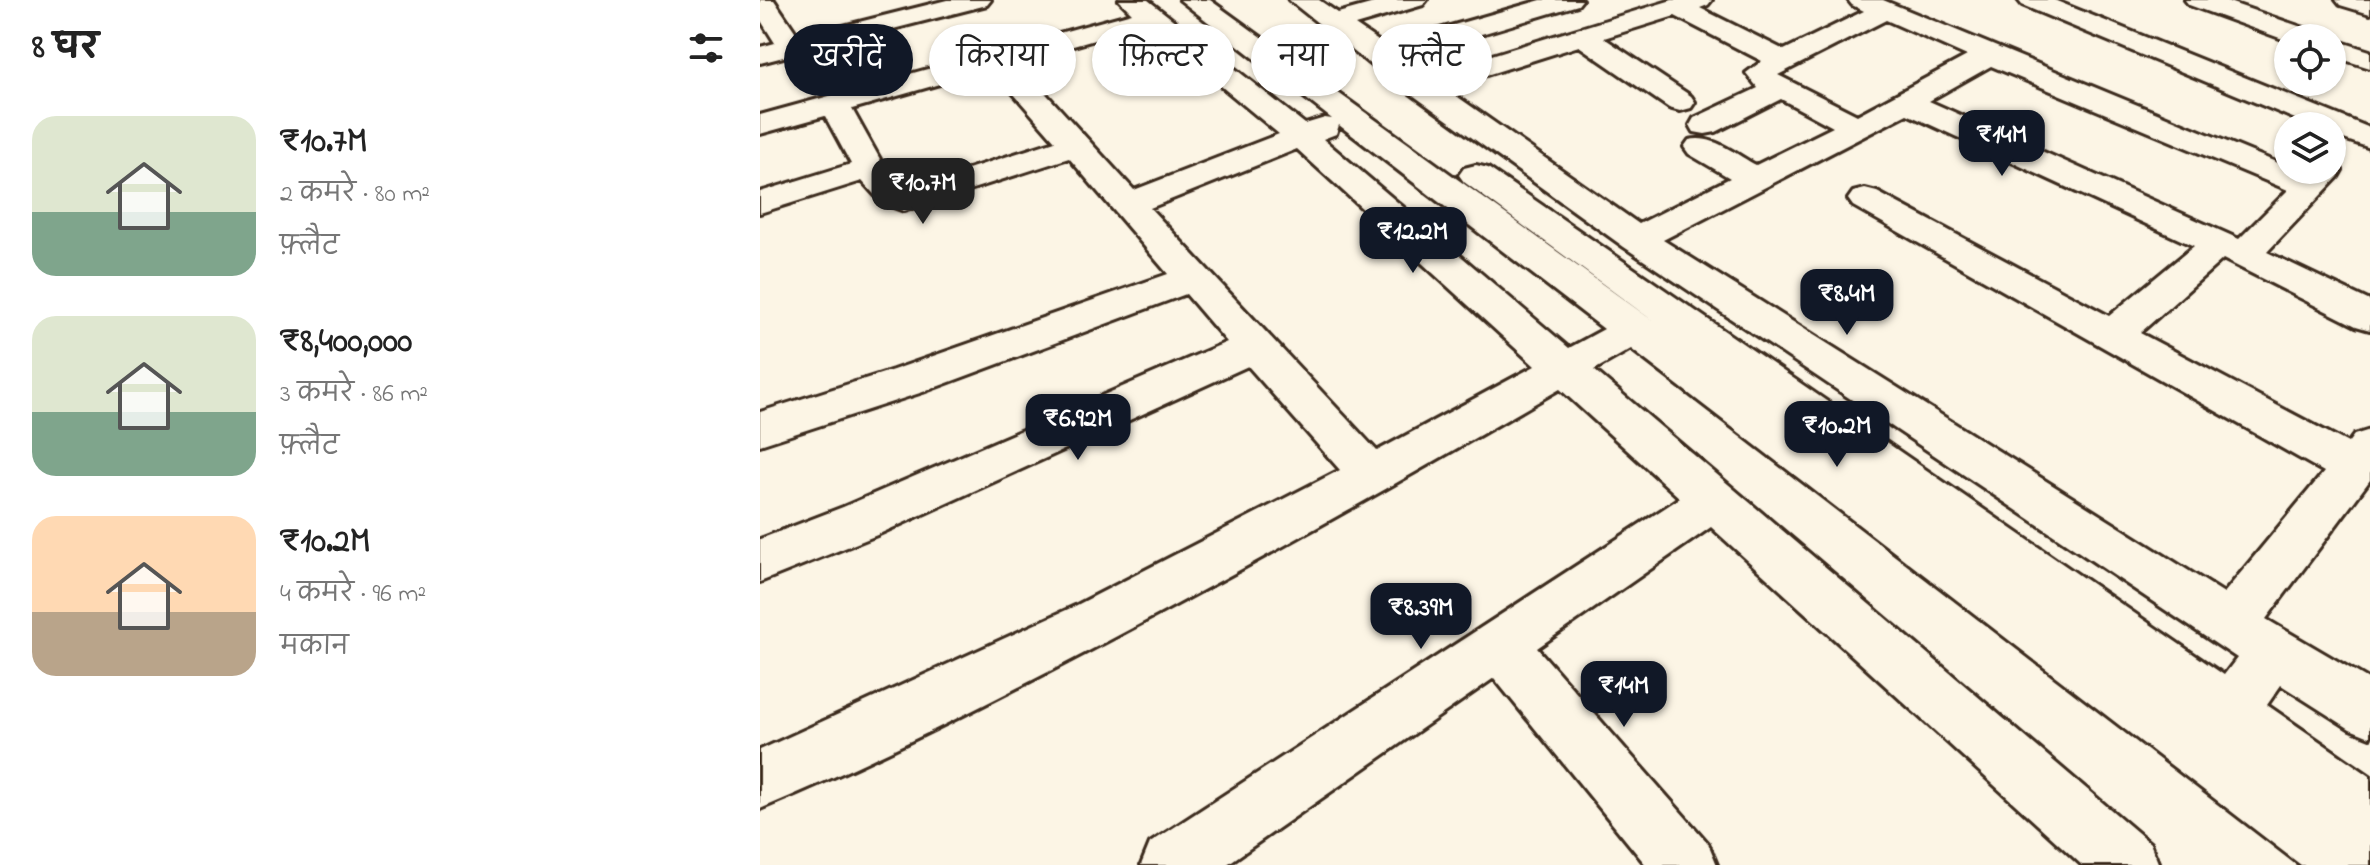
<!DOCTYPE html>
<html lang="hi">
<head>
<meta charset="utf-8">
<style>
	body { margin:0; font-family:"Indie Flower","Playpen Sans Deva",sans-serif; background:#f6f6f6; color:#222; height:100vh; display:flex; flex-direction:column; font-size:30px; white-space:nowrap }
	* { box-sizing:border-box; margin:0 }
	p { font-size:26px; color:#767676 }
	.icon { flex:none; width:44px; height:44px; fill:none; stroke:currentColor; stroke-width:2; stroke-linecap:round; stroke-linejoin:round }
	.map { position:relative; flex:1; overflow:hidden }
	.drawer { display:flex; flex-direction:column; background:#fff; width:760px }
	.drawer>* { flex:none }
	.hud { position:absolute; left:24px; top:24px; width:760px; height:72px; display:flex; gap:16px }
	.controls { position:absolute; left:1514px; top:24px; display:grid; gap:16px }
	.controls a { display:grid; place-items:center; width:72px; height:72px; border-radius:50%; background:#fff; box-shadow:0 2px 6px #0004; font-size:40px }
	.price { position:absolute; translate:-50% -68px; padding:0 18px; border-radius:16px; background:#111827; color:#fff; font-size:26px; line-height:52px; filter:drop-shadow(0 2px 4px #0008) }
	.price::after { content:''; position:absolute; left:50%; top:48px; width:24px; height:18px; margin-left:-12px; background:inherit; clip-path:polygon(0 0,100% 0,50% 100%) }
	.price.selected { background:#222; color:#fff }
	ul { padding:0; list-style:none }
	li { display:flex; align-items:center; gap:24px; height:200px; padding:0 32px }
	li span { display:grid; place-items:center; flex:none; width:224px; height:160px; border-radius:24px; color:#555 }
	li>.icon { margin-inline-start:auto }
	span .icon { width:96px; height:96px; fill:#fffc; stroke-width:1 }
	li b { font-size:34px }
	h2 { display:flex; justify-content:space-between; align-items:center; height:96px; padding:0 32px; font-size:34px }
	.chip { padding:0 28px; border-radius:36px; background:#fff; box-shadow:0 2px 6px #0004; font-size:28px; line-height:72px }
	.chip.selected { background:#111827; color:#fff }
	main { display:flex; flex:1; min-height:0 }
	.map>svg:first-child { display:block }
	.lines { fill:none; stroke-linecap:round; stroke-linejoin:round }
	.minor-casing { stroke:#3b2a1e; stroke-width:6 }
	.minor { fill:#fcf5e5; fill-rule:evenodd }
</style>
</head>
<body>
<main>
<section class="drawer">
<h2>8 घर<svg class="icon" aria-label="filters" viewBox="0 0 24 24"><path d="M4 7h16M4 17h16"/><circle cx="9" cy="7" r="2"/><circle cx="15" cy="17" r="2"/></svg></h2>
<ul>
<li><span style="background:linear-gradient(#dfe7d0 60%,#7fa58c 0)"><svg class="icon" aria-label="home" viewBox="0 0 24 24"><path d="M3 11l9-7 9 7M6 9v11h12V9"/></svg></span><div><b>₹10.7M</b><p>2 कमरे · 80 m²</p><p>फ़्लैट</p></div></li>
<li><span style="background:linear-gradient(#dfe7d0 60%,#7fa58c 0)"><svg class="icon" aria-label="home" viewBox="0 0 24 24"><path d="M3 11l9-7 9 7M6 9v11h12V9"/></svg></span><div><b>₹8,400,000</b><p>3 कमरे · 86 m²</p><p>फ़्लैट</p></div></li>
<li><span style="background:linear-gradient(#ffd9b3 60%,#b9a48a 0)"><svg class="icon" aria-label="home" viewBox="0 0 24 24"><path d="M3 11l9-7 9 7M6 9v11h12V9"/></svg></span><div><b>₹10.2M</b><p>4 कमरे · 96 m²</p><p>मकान</p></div></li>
</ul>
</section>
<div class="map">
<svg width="1610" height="865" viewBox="0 0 1610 865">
	<rect width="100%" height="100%" fill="#fcf5e5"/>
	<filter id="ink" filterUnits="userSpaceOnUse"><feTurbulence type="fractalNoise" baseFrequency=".0125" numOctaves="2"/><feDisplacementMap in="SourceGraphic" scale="16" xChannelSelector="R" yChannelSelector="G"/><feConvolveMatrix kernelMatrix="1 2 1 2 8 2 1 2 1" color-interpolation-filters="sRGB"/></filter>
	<g filter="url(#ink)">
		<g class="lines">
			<defs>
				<g id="minor">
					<path d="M 0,0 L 14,0 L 39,37 L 187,0 L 231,0 L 227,5 L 0,63 L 0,47 L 15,43 L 0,19 Z"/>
					<path d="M 359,0 L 388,0 L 545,124 L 565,118 L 572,119 L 420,0 L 450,0 L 896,323 L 704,182 L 699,175 L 704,168 L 716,165 L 728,168 L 1464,675 L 1477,658 L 864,247 L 607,62 L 529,0 L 559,0 L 578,13 L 625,0 L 667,0 L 663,5 L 595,25 L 624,45 L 781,0 L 822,0 L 818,5 L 641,58 L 666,75 L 912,0 L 952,0 L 948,5 L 940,8 L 1024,50 L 1104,11 L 1092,5 L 1088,0 L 1123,0 L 1528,167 L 1528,170 L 1544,173 L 1547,170 L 1572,170 L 1572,162 L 1578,163 L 1582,170 L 1578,177 L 1507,252 L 1610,301 L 1610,330 L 1596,326 L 1463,259 L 1380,333 L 1588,443 L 1594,435 L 1610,430 L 1610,480 L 1506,619 L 1610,680 L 1610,737 L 1590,729 L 1521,685 L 1507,705 L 1610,776 L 1610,865 L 1541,865 L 871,349 L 834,370 L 1390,843 L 1399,865 L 1322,865 L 951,527 L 777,648 L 948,843 L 957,865 L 886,865 L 734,678 L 466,865 L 381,865 L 390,843 L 920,498 L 800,389 C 632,486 463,582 290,671 C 195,720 99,768 0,809 L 0,750 L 315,606 L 580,470 L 488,366 L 117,535 L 0,582 L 0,539 L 83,507 L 467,342 L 426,294 L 163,392 L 0,445 L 0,412 L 133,370 L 408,274 L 309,158 L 144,211 L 122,203 L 102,181 L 0,213 L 0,192 L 91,164 L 65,116 L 0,134 L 0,115 L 372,13 ZM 915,16 L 1002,61 L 986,73 L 998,88 L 934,118 L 930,125 L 934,132 L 945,134 L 956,132 L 1021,99 L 1073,127 L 996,165 C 975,154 953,134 929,140 L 924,147 L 929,154 L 970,178 L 879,224 L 685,88 L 819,46 L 909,108 L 920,111 L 931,108 L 935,102 L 931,96 L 844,38 ZM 1126,20 L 1207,56 L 1097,115 L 1018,75 ZM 387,25 L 519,134 L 374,190 L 257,62 ZM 1231,66 L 1528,190 L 1479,239 L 1169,101 ZM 232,69 L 295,141 L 146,189 L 121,161 L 92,109 ZM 1147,114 L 1434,246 L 1349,316 L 1117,192 L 1105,189 L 1093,192 L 1088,199 L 1093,206 L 1564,472 L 1464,593 L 903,240 ZM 579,125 L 844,329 L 809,348 L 563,139 L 576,134 ZM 537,149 L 775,366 L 617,451 L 390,208 Z"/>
					<path d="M 1258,0 L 1294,0 L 1610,128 L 1610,148 L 1572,135 L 1572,126 L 1552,126 L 1262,5 Z"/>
					<path d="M 1425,0 L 1463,0 L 1556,32 L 1560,38 L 1528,38 L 1528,41 L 1429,5 Z"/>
					<path d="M 1576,0 L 1610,0 L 1610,14 L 1580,5 Z"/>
					<path d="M 1572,39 L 1610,51 L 1610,68 L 1572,56 Z"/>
				</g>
			</defs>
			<use href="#minor" class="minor-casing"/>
			<use href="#minor" class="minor"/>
		</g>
	</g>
</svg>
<div class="controls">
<a><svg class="icon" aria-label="locate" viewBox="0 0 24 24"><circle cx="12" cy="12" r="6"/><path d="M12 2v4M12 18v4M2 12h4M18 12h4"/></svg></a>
<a><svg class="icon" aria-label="layers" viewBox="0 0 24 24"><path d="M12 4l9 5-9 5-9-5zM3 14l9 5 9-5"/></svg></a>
</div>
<b class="price" style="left:1242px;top:178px">₹14M</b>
<b class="price selected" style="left:163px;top:226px">₹10.7M</b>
<b class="price" style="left:653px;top:275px">₹12.2M</b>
<b class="price" style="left:1087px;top:337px">₹8.4M</b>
<b class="price" style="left:318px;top:462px">₹6.92M</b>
<b class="price" style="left:1077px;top:469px">₹10.2M</b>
<b class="price" style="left:661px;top:651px">₹8.39M</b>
<b class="price" style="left:864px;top:729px">₹14M</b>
<div class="hud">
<a class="chip selected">खरीदें</a>
<a class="chip">किराया</a>
<a class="chip">फ़िल्टर</a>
<a class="chip">नया</a>
<a class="chip">फ़्लैट</a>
</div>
</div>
</main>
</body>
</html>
